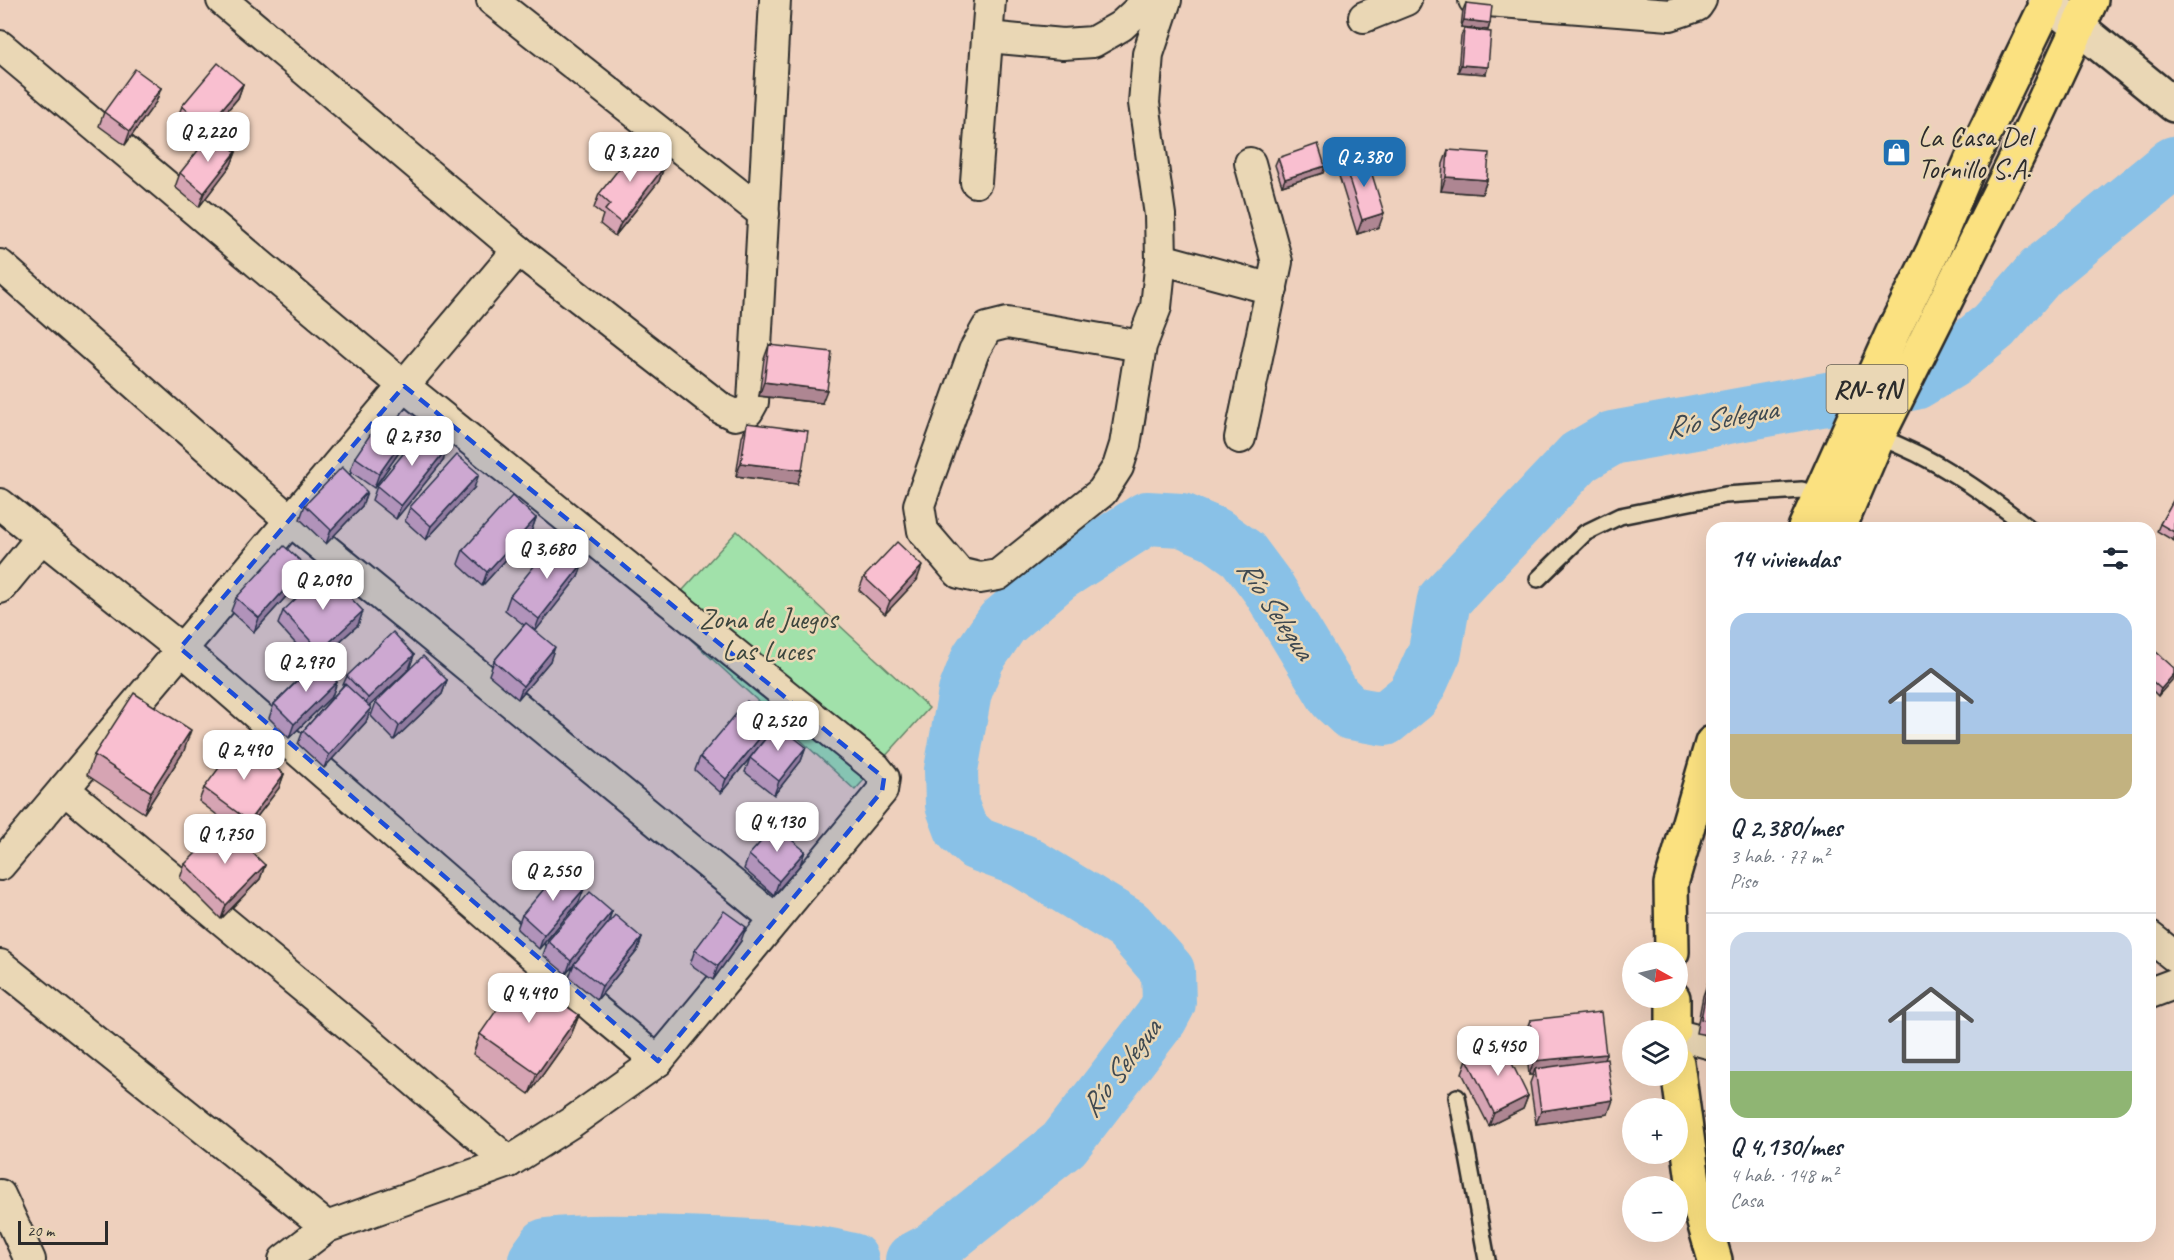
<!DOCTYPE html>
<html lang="es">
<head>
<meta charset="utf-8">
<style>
	body { margin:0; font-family:Caveat,sans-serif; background:#f2f2f3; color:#1f2937; height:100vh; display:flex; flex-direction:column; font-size:22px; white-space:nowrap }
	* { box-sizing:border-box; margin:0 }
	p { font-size:20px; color:#747a83 }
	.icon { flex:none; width:33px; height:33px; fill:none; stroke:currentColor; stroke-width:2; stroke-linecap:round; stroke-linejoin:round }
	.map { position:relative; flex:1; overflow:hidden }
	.panel { position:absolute; left:1706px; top:522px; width:450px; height:720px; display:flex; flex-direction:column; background:#fff; border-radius:18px; box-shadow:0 6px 24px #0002 }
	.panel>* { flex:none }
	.needle { width:39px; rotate:98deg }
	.controls { position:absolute; left:1622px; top:942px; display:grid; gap:12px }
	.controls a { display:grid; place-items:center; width:66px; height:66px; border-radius:50%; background:#fff; box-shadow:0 6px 24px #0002; font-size:30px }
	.scale { position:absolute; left:18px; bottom:15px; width:90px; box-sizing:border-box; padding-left:6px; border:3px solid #2b2b2b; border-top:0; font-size:16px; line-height:21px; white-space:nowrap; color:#2b2b2b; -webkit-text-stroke:4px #ead7b5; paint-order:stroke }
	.price { position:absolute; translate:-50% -51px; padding:0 14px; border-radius:12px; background:#fff; color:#222; font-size:20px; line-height:39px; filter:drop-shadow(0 2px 3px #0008) }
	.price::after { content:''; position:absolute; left:50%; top:36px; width:18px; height:14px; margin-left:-9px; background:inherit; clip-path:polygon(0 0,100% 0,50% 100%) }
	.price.current { background:#1f6fb2; color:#fff }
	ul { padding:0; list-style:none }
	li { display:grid; align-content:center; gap:12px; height:318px; padding:0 24px }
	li+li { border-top:2px solid #e0e1e3 }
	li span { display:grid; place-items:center; height:186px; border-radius:18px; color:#555 }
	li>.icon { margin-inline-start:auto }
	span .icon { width:108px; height:108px; fill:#fffc; stroke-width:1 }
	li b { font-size:26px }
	h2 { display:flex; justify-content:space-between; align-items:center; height:72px; padding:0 24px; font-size:26px }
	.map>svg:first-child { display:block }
	.green { fill:#a1e1aa; stroke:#66866a; stroke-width:1.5 }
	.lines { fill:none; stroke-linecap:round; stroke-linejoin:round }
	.river { stroke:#89c1e7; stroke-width:54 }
	.service-casing { stroke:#2b2b2b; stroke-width:20 }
	.minor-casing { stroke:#2b2b2b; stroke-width:34 }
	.tertiary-casing { stroke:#2b2b2b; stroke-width:38 }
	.primary-casing { stroke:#2b2b2b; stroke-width:38 }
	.service { stroke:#ead7b5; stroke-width:15 }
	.minor { stroke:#ead7b5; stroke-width:30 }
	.tertiary { stroke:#ead7b5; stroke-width:33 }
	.primary { stroke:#fbe180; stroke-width:33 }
	.wall { fill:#d6a4b3; stroke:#2b2b2b; stroke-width:1.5 }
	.shaded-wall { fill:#ae8692; stroke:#2b2b2b; stroke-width:1.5 }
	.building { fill:#f9bfd0; stroke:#2b2b2b; stroke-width:1.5 }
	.marked { fill:#1d4ed8; fill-opacity:0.2; stroke:#1d4ed8; stroke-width:4.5; stroke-dasharray:12 8; stroke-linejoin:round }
	.labels { text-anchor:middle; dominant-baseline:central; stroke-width:5; stroke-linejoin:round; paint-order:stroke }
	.shield { fill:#ead7b5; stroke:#645f54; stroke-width:1.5 }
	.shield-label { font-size:27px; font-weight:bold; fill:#2b2b2b }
	.poi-label { font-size:28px; fill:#2b2b2b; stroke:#ead7b5; text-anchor:start }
	.park-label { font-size:28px; fill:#3d463e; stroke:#ead7b5 }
	.water-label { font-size:30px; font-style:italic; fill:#3e4951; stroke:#ead7b5 }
</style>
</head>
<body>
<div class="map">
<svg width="2174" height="1260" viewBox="0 0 2174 1260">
	<rect width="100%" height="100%" fill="#eed0bd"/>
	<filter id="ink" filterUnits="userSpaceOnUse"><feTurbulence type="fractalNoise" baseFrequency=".0167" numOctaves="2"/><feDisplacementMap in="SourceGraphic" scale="12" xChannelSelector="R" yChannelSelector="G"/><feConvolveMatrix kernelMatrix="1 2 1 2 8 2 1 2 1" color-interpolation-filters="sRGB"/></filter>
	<g filter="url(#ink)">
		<path class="green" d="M 737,531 L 929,708 L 855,790 L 662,613 Z"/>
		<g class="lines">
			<g class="river">
				<path d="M 535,1260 L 546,1245 C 592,1240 637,1242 683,1243 C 740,1245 797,1246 852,1260"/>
				<path d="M 912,1260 L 933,1249 L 1064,1144 L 1161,1018 L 1169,1003 L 1168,971 L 1128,925 L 1023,861 L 977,844 L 961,829 L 952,805 L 951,770 L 965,692 L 978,658 L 1002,623 L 1058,575 L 1147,518 L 1182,520 L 1215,534 L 1243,554 L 1269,589 L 1335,698 L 1351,713 L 1385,719 L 1413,696 L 1422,680 L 1435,651 L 1444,600 L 1579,457 L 1612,438 L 1915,383 L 1950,362 L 1994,326 L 2041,272 L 2174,163"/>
			</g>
			<defs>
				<g id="service">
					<path d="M 1878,437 C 1934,457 1982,491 2029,528"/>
					<path d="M 1538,579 L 1585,533 L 1620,516 L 1725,495 L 1802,490 L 1819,496"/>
					<path d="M 1457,1097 L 1487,1260"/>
				</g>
				<g id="minor">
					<path d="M 222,0 L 518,250 L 722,409 L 735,415 L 748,411 L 753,402 L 775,0"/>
					<path d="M 492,0 L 764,214"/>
					<path d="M 1474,0 L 1670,15 L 1697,6 L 1701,0"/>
					<path d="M 1364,17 L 1406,0"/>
					<path d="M 988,37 L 1063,44 L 1093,42 L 1121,26 L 1149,0"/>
					<path d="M 0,46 L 404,386 L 876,768 L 884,778 L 882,791 L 658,1061 L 572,1122 L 509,1162 L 327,1227 L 284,1260"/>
					<path d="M 976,182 L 990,0"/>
					<path d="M 1161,259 L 1272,289"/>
					<path d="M 0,265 L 291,521 L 774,918"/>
					<path d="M 1141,346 L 1007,323 L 987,328 L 974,351 L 919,505 L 923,531 L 959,573 L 980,578 L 998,575 L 1102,492 L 1118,467 L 1125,445 L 1141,346 L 1156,307 L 1161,259 L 1160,215 L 1144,103 L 1148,54 L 1166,0"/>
					<path d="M 1240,438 L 1277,262 L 1250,163"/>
					<path d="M 0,504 L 180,648 L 596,1010 L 658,1061"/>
					<path d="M 0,588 L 41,538"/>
					<path d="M 64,789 L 349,1025 L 509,1162"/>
					<path d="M 0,865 C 172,659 346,455 518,250"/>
					<path d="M 2150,937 L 2174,956"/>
					<path d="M 0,965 L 327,1227"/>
					<path d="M 2150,993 L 2174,984"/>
					<path d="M 1677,1035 L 1712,1044"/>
					<path d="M 0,1195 L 30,1260"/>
				</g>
				<path id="tertiary" d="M 2045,0 L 2174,105"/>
				<g id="primary">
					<path d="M 1805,528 L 1893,332 L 1933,251 L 1972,159 L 2049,0"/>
					<path d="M 1839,528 L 1881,430 L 2031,129 L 2091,0"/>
					<path d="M 1672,952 L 1671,884 L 1712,743"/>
					<path d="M 1673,998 L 1673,1030"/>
					<path d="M 1677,1063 L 1694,1188 L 1715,1260"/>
				</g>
			</defs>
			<use href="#service" class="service-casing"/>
			<use href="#minor" class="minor-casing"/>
			<use href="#tertiary" class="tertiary-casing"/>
			<use href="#primary" class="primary-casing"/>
			<use href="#service" class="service"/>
			<use href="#minor" class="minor"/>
			<use href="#tertiary" class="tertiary"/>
			<use href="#primary" class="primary"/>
		</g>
		<g class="wall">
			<path d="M 1466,3 L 1490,23 L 1488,30 L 1461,27 L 1463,10 Z"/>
			<path d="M 1464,29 L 1486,74 L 1458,72 L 1461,36 Z"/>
			<path d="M 243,84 L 238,98 L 202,140 L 177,119 L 182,106 Z"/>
			<path d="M 161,88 L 156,102 L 125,145 L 99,126 L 104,112 Z"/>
			<path d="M 1448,150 L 1487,180 L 1482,194 L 1441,191 L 1443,164 Z"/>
			<path d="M 236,152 L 231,165 L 199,207 L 175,187 L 180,173 Z"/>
			<path d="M 1278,158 L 1325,166 L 1323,173 L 1282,186 L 1275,165 Z"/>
			<path d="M 1344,163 L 1379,227 L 1357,234 L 1339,176 Z"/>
			<path d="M 664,167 L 659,181 L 615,236 L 600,224 L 603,215 L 594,208 L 599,194 Z"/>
			<path d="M 769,345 L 822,403 L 759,396 L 764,359 Z"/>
			<path d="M 747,423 L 797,484 L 736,476 L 742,437 Z"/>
			<path d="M 398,454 L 374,488 L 350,471 L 355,457 Z"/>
			<path d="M 443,461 L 396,519 L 372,500 L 377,486 Z"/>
			<path d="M 474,488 L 426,540 L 405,521 L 410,507 Z"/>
			<path d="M 2174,499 L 2174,541 L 2157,531 L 2160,524 Z"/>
			<path d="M 305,505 L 362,506 L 326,544 L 300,519 Z"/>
			<path d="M 536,518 L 531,532 L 482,586 L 458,564 L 463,550 Z"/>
			<path d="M 583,563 L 578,577 L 535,631 L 550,661 L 518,699 L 489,675 L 494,661 L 524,625 L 505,610 L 510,596 Z"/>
			<path d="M 306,566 L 301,580 L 254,632 L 231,611 L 236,598 Z"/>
			<path d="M 864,577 L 917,580 L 885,614 L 859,590 Z"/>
			<path d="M 283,611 L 363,611 L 358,625 L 317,662 L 337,682 L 332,696 L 289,738 L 269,718 L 274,704 L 314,664 L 278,624 Z"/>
			<path d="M 414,655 L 409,669 L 369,706 L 371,708 L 366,722 L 324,768 L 298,744 L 303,731 L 342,687 L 347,676 Z"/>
			<path d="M 2150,655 L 2174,668 L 2158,696 L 2150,688 Z"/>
			<path d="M 447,680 L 442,694 L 394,740 L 371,716 L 376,702 Z"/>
			<path d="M 772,723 L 768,736 L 806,747 L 801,761 L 774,795 L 745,772 L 750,758 L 760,746 L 721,793 L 695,770 L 700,757 Z"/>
			<path d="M 184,751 L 144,813 L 87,775 L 94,755 Z"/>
			<path d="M 284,774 L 279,788 L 243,835 L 199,801 L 204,788 Z"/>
			<path d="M 805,851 L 800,865 L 774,895 L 744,869 L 749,855 Z"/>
			<path d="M 185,864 L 265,865 L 260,879 L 221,919 L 180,878 Z"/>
			<path d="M 579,902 L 539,949 L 517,929 L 522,915 Z"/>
			<path d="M 612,911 L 607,924 L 642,938 L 637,951 L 597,1000 L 569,977 L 574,964 L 566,974 L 543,955 L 548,941 Z"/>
			<path d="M 741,941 L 713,980 L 690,964 L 695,950 Z"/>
			<path d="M 1708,982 L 1712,983 L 1712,1036 L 1696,1033 L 1703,996 Z"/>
			<path d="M 579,1015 L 571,1035 L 529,1094 L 473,1054 L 480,1034 Z"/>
			<path d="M 1530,1020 L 1604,1060 L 1608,1114 L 1536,1124 L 1530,1083 L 1533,1075 L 1529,1075 L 1525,1033 Z"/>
			<path d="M 1467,1059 L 1528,1096 L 1523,1109 L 1489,1126 L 1462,1073 Z"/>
		</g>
		<g class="shaded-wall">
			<path d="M 1464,20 L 1490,23 L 1488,30 L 1461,27 Z"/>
			<path d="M 1461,65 L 1488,67 L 1486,74 L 1458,72 Z"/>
			<path d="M 243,84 L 238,98 L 202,140 L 207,127 Z"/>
			<path d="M 161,88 L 156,102 L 125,145 L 130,131 Z"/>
			<path d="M 236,152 L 231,165 L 199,207 L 204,193 Z"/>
			<path d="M 1325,166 L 1323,173 L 1282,186 L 1285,179 Z"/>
			<path d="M 664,167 L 659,181 L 615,236 L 621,223 Z"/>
			<path d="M 1446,177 L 1487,180 L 1482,194 L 1441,191 Z"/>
			<path d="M 1384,213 L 1379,227 L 1357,234 L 1362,220 Z"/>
			<path d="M 764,382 L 827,390 L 822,403 L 759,396 Z"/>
			<path d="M 403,440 L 398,454 L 374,488 L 379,474 Z"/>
			<path d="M 448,447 L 443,461 L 396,519 L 401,506 Z"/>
			<path d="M 741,463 L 802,470 L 797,484 L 736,476 Z"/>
			<path d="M 479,474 L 474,488 L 426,540 L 431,526 Z"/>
			<path d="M 367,492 L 362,506 L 326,544 L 331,530 Z"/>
			<path d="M 536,518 L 531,532 L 482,586 L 487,572 Z"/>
			<path d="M 583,563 L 578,577 L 534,633 L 539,619 Z"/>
			<path d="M 306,566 L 301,580 L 254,632 L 259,618 Z"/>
			<path d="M 922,566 L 917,580 L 885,614 L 890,601 Z"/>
			<path d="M 363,611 L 358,625 L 314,664 L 320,651 Z"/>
			<path d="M 555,647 L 550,661 L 518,699 L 523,686 Z"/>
			<path d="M 414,655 L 409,669 L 363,712 L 368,698 Z"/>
			<path d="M 2174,674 L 2174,678 L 2158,696 L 2161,689 Z"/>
			<path d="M 447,680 L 442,694 L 394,740 L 399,726 Z"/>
			<path d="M 337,682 L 332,696 L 289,738 L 294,724 Z"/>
			<path d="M 371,708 L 366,722 L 324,768 L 329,755 Z"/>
			<path d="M 772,723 L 767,737 L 721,793 L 726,779 Z"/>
			<path d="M 191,730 L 184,751 L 144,813 L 151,792 Z"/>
			<path d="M 806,747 L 801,761 L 774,795 L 779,781 Z"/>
			<path d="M 284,774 L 279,788 L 243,835 L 249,821 Z"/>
			<path d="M 805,851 L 800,865 L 774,895 L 779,881 Z"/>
			<path d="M 265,865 L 260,879 L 221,919 L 226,905 Z"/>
			<path d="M 584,889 L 579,902 L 539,949 L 544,935 Z"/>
			<path d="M 612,911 L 607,925 L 566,974 L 571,961 Z"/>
			<path d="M 746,927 L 741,941 L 713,980 L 718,966 Z"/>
			<path d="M 642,938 L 637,951 L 597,1000 L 602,986 Z"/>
			<path d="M 579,1015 L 571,1035 L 529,1094 L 537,1074 Z"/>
			<path d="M 1606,1054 L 1601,1068 L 1535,1069 L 1533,1075 L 1529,1075 L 1534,1061 Z"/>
			<path d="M 1528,1096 L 1523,1109 L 1489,1126 L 1494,1113 Z"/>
			<path d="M 1613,1100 L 1608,1114 L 1536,1124 L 1541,1111 Z"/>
		</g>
		<g class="building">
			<path d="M 1466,3 L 1492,6 L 1490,23 L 1464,20 Z"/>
			<path d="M 1464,29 L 1491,32 L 1488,67 L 1461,65 Z"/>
			<path d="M 218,63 L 243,84 L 207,127 L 182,106 Z"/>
			<path d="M 135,69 L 161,88 L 130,131 L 104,112 Z"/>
			<path d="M 212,133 L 236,152 L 204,193 L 180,173 Z"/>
			<path d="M 1318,144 L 1325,166 L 1285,179 L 1278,158 Z"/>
			<path d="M 637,146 L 664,167 L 621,223 L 605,210 L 610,204 L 599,194 Z"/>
			<path d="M 1448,150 L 1489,153 L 1487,180 L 1446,177 Z"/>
			<path d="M 1366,155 L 1384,213 L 1362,220 L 1344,163 Z"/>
			<path d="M 769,345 L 832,352 L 827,390 L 764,382 Z"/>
			<path d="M 378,423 L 403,440 L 379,474 L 355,457 Z"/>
			<path d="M 747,423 L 808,431 L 802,470 L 741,463 Z"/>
			<path d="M 424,428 L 448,447 L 401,506 L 377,486 Z"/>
			<path d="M 457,455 L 479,474 L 431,526 L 410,507 Z"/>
			<path d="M 342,467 L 367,492 L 331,530 L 305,505 Z"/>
			<path d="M 512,496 L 536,518 L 487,572 L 463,550 Z"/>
			<path d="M 2174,499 L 2174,532 L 2160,524 Z"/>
			<path d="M 555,540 L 583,563 L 539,619 L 510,596 Z"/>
			<path d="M 897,542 L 922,566 L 890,601 L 864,577 Z"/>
			<path d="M 284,546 L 306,566 L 259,618 L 236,598 Z"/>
			<path d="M 325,571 L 363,611 L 320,651 L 283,611 Z"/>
			<path d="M 526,623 L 555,647 L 523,686 L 494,661 Z"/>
			<path d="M 393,632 L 414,655 L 368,698 L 347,676 Z"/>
			<path d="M 2154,650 L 2174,668 L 2174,674 L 2161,689 L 2150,679 L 2150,655 Z"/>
			<path d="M 423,656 L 447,680 L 399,726 L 376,702 Z"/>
			<path d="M 317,662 L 337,682 L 294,724 L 274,704 Z"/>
			<path d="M 345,684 L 371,708 L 329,755 L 303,731 Z"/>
			<path d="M 134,693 L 191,730 L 151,792 L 94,755 Z"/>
			<path d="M 747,701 L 772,723 L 726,779 L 700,757 Z"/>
			<path d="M 777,724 L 806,747 L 779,781 L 750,758 Z"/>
			<path d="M 239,741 L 284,774 L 249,821 L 204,788 Z"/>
			<path d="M 224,825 L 265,865 L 226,905 L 185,864 Z"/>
			<path d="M 775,826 L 805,851 L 779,881 L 749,855 Z"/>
			<path d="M 561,869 L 584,889 L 544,935 L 522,915 Z"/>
			<path d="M 590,892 L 612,911 L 571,961 L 548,941 Z"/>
			<path d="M 724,911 L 746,927 L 718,966 L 695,950 Z"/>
			<path d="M 615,915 L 642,938 L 602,986 L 574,964 Z"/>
			<path d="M 521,975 L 579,1015 L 537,1074 L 480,1034 Z"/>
			<path d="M 1708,982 L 1712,983 L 1712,1022 L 1701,1019 Z"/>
			<path d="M 1601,1012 L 1606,1054 L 1534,1061 L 1530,1020 Z"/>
			<path d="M 1501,1041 L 1528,1096 L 1494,1113 L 1467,1059 Z"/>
			<path d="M 1607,1059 L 1613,1100 L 1541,1111 L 1535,1069 Z"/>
		</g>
	</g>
	<path class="marked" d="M 404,386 L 884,778 L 882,791 L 658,1061 L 180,648 Z"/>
	<defs>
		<symbol id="shop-square" viewBox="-11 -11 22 22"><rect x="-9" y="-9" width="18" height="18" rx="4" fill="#1f6fb2" stroke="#ead7b5"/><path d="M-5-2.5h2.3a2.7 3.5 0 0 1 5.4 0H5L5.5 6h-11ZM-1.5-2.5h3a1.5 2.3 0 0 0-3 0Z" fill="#fff"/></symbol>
	</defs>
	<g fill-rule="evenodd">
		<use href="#shop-square" x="1880" y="136" width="33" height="33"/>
	</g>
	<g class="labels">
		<rect class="shield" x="1826.5" y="365" width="81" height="48" rx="4.5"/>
		<g class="shield-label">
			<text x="1867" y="389">RN-9N</text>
		</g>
		<g class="poi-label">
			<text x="1918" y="136">La Casa Del<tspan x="1918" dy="32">Tornillo S.A.</tspan></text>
		</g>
		<g class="park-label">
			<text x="768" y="618">Zona de Juegos<tspan x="768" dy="32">Las Luces</tspan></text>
		</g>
		<g class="water-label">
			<text transform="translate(1721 418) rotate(-10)">Río Selegua</text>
			<text transform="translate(1276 609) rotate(56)">Río Selegua</text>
			<text transform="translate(1120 1068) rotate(-53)">Río Selegua</text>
		</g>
	</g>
</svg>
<div class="controls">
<a><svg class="needle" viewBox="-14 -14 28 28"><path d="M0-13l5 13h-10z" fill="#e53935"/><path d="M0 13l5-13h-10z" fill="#747a83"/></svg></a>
<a><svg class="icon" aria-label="layers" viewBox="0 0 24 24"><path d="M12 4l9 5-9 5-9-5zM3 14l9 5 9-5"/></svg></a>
<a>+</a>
<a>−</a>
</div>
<div class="scale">20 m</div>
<b class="price" style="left:208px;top:163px">Q 2,220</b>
<b class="price" style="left:630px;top:183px">Q 3,220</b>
<b class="price current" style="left:1364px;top:188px">Q 2,380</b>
<b class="price" style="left:412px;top:467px">Q 2,730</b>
<b class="price" style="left:547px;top:580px">Q 3,680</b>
<b class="price" style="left:323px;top:611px">Q 2,090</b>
<b class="price" style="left:306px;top:693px">Q 2,970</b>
<b class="price" style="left:778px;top:752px">Q 2,520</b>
<b class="price" style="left:244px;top:781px">Q 2,490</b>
<b class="price" style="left:777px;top:853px">Q 4,130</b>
<b class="price" style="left:225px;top:865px">Q 1,750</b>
<b class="price" style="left:553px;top:902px">Q 2,550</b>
<b class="price" style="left:529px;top:1024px">Q 4,490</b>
<b class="price" style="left:1498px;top:1077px">Q 5,450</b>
<section class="panel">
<h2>14 viviendas<svg class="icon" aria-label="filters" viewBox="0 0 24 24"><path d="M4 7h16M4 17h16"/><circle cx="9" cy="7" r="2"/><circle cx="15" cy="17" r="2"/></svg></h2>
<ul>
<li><span style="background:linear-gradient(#a9c7e8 65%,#c2b280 0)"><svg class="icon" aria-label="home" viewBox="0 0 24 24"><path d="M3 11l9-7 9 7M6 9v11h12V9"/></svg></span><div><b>Q 2,380/mes</b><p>3 hab. · 77 m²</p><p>Piso</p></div></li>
<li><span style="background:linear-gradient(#c9d6e8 75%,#8fb573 0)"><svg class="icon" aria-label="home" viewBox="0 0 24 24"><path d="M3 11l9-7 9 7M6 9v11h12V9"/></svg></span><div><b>Q 4,130/mes</b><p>4 hab. · 148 m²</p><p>Casa</p></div></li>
</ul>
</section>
</div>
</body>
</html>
